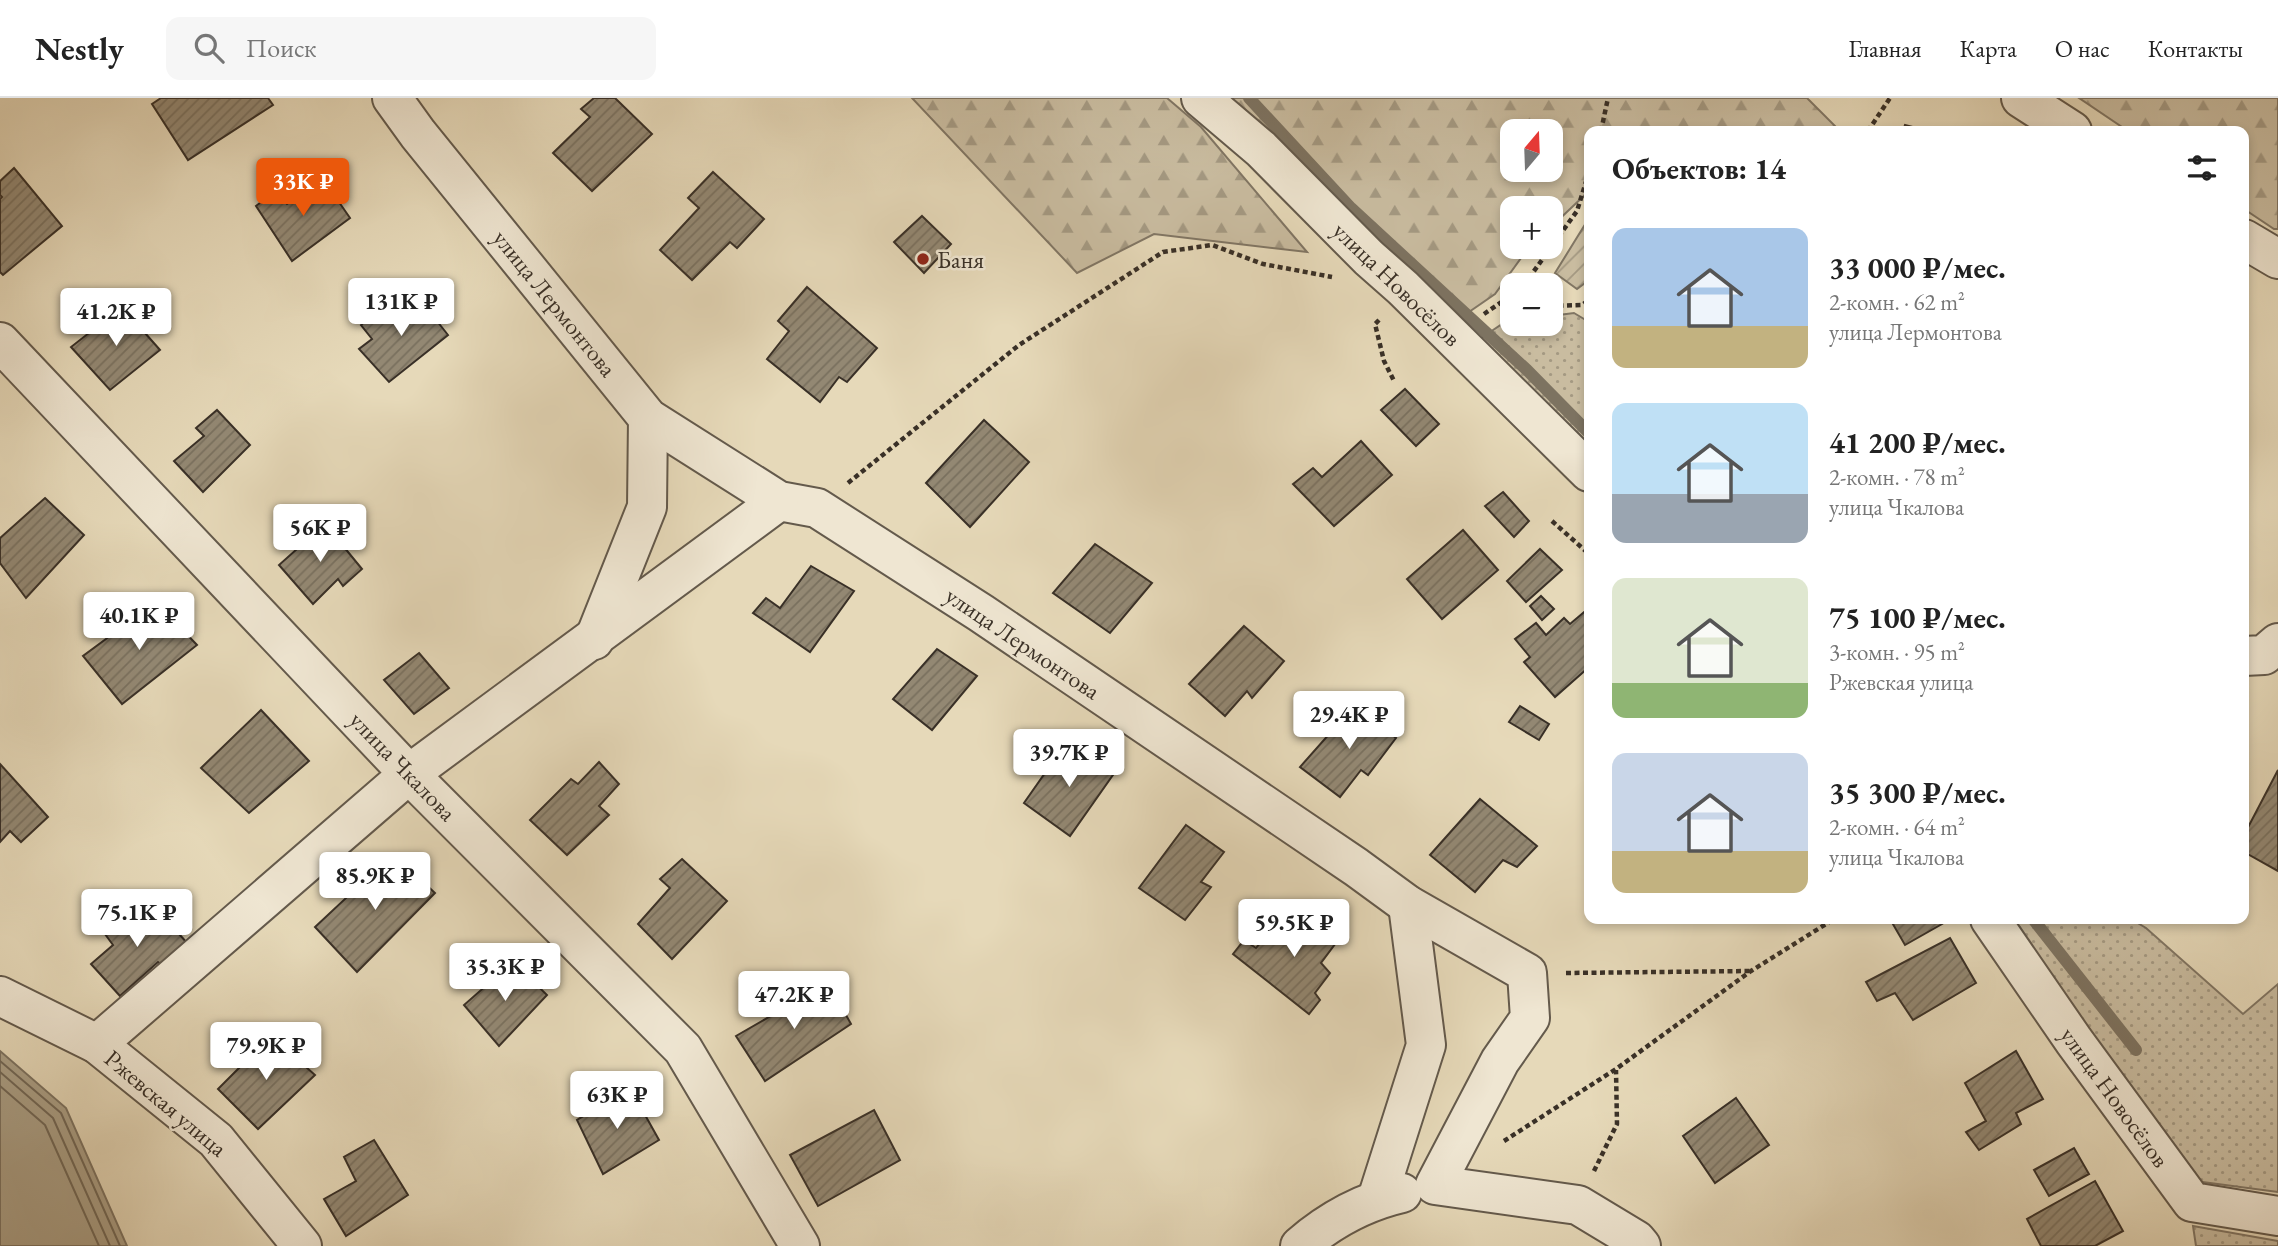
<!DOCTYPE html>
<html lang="ru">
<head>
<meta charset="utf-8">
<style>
	body { margin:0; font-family:"EB Garamond",serif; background:#f6f6f6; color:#222; height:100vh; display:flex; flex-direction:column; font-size:26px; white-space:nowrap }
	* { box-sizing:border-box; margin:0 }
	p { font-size:23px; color:#767676 }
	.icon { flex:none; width:38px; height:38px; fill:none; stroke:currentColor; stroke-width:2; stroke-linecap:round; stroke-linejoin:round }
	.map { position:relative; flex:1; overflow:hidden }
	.panel { position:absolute; left:1584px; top:28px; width:665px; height:798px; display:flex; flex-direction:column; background:#fff; border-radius:14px; box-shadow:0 4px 10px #0003 }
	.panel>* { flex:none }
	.needle { width:46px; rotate:19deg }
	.buttons { position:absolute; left:1500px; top:21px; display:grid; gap:14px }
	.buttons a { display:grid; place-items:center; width:63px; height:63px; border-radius:14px; background:#fff; box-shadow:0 4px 10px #0003; font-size:35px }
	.price { position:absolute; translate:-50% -60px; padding:0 16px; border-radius:7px; background:#fff; color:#222; font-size:23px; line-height:46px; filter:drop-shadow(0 2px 4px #0008) }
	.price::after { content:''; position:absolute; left:50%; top:42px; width:21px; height:16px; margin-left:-10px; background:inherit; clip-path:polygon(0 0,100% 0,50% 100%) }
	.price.current { background:#ea580c; color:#fff }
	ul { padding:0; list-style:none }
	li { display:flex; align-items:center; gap:21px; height:175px; padding:0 28px }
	li span { display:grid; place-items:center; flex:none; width:196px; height:140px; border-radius:14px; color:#555 }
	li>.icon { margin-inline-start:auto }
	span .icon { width:84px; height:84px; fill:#fffc; stroke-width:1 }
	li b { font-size:30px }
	h2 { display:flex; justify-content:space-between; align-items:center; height:84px; padding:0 28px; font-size:30px }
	header { display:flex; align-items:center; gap:42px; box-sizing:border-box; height:98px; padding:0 35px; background:#fff; border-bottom:2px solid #e0e0e0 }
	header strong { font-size:33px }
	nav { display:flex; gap:38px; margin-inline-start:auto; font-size:24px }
	.search { width:490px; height:63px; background:#f6f6f6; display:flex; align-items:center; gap:18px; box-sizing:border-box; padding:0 24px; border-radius:14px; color:#767676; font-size:26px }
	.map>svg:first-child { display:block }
	.grass { fill:url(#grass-dots); stroke:#817664; stroke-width:2 }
	.forest { fill:url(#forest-firs); stroke:#817664; stroke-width:2; fill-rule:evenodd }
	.garden { fill:url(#garden-furrows); stroke:#817664; stroke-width:2 }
	.water { fill:#aba087; stroke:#7d7361; stroke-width:2 }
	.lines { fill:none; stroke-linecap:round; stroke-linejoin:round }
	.shore { stroke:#726857; stroke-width:2 }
	.stream { stroke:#7d7361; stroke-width:12 }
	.building { fill:url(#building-hatch); stroke:#393027; stroke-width:2 }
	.minor-casing { stroke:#645a4c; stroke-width:42 }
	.path { stroke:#393027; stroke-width:4.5; stroke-dasharray:5 3.5; stroke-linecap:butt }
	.minor { stroke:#efe6d2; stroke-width:38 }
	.poi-dot { fill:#8f2418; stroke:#efe6d2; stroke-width:2.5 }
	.labels { text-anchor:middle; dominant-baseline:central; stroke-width:5; stroke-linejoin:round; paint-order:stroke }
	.poi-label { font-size:24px; fill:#393027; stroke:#efe6d2; text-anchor:start }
	.street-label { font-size:24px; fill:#393027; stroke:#efe6d2 }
</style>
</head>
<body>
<header>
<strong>Nestly</strong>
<div class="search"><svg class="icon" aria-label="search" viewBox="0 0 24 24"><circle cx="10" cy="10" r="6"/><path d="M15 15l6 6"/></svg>Поиск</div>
<nav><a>Главная</a><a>Карта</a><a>О нас</a><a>Контакты</a></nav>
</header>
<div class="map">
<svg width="2278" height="1148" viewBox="0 0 2278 1148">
	<defs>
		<pattern id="grass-dots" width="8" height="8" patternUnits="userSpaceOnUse" patternTransform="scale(1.75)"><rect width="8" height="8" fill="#c9bca0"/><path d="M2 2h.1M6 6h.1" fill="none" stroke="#a49982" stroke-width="1.8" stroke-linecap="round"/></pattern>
		<pattern id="forest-firs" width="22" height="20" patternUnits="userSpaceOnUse" patternTransform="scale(1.75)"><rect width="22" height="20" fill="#c9bca0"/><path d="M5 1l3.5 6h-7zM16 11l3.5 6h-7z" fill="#a49982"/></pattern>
		<pattern id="garden-furrows" width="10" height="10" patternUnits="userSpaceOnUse" patternTransform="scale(1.75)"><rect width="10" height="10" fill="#c9bca0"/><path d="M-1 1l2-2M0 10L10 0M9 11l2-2" fill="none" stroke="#a49982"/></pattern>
		<pattern id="building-hatch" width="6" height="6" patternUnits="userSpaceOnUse" patternTransform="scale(1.75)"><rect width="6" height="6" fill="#938873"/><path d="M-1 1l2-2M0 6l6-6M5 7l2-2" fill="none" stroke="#79705e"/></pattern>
	</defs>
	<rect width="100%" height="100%" fill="#e6d9b9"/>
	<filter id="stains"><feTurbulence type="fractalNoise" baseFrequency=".00286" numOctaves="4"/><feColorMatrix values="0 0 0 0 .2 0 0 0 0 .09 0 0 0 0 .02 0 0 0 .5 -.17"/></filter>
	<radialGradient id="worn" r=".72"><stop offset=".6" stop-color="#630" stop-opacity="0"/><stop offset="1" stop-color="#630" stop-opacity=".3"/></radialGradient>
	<g class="grass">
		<path d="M 1574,215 L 1589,224 L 1589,359 L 1471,247 L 1505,224 L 1550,226 L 1551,218 Z"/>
		<path d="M 2006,821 L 2131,821 L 2146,830 L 2243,916 L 2278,886 L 2278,1094 L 2195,1083 Z"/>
		<path d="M 2193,1128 L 2278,1143 L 2278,1148 L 2196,1148 Z"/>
	</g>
	<g class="forest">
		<path d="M 912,0 L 1167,0 L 1201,29 L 1307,154 L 1154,136 L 1077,175 Z"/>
		<path d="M 1223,0 L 1807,0 L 1837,30 L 1832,33 L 1589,33 L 1589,93 L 1551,129 L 1550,110 L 1512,110 L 1512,149 L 1529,149 L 1495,196 L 1453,225 ZM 1512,33 L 1550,33 L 1550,72 L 1512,72 Z"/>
		<path d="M 2079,0 L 2278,0 L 2278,131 L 2274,131 L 2244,111 L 2244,33 L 2128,33 Z"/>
	</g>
	<path class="garden" d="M 1589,120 L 1589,182 L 1577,191 L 1555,175 Z"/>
	<path class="water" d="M 0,953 L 66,1010 L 127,1148 L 0,1148 Z"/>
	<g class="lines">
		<g class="shore">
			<path d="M 0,963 L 61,1015 L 120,1148"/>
			<path d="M 0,974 L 53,1020 L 110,1148"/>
			<path d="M 0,988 L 45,1027 L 99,1148"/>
		</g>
		<g class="stream">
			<path d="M 1249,0 L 1351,110 L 1527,272 L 1589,335"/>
			<path d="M 2033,821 L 2136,952"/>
		</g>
	</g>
	<g class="building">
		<path d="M 161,0 L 268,0 L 273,7 L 188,62 L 152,6 Z"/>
		<path d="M 594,0 L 615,0 L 652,36 L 592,93 L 553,55 L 590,19 L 581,11 Z"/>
		<path d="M 1905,27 L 1928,33 L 1903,33 Z"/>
		<path d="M 14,70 L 62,128 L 3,177 L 0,174 L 0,101 L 2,99 L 0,97 L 0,83 Z"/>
		<path d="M 713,74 L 764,121 L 737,150 L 730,144 L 692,182 L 660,152 L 699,110 L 688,100 Z"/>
		<path d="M 323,81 L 350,120 L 292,163 L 256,108 L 276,93 L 287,106 Z"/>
		<path d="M 922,118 L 951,146 L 924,175 L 894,144 Z"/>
		<path d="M 807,189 L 877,250 L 847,284 L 839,279 L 820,304 L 767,261 L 789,233 L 778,223 Z"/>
		<path d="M 418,199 L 448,237 L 389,284 L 359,251 L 372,241 L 361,227 L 377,212 L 388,221 Z"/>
		<path d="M 122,209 L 160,252 L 110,292 L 71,249 Z"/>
		<path d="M 1405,291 L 1439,326 L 1416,348 L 1381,312 Z"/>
		<path d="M 217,312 L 250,347 L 203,394 L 174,363 L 204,338 L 196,330 Z"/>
		<path d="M 984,322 L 1029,364 L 970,429 L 926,385 Z"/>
		<path d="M 1361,343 L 1392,377 L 1334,428 L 1293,386 L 1313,370 L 1322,379 Z"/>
		<path d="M 1503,394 L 1529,423 L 1514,439 L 1485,408 Z"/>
		<path d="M 45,400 L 84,437 L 26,500 L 0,465 L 0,440 Z"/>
		<path d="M 325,426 L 362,471 L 343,488 L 338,481 L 313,506 L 279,467 Z"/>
		<path d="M 1463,432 L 1498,472 L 1442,521 L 1407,481 Z"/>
		<path d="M 1095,446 L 1152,485 L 1110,535 L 1053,495 Z"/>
		<path d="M 1540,451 L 1562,472 L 1526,504 L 1507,483 Z"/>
		<path d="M 811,468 L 854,493 L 810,554 L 753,515 L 766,500 L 780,510 Z"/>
		<path d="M 1541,498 L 1554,511 L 1542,522 L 1530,508 Z"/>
		<path d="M 156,504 L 197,547 L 122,606 L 83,558 Z"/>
		<path d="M 1589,510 L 1589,569 L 1555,599 L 1524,564 L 1530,559 L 1515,541 L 1536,525 L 1546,537 L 1564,520 L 1570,526 Z"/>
		<path d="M 1244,528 L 1284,563 L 1252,600 L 1247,593 L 1225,618 L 1189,586 Z"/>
		<path d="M 937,551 L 977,578 L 932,632 L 893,601 Z"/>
		<path d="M 419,555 L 449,590 L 414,616 L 384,582 Z"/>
		<path d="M 1355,607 L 1396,640 L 1368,677 L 1361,672 L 1340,699 L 1300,669 Z"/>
		<path d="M 1520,608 L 1549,626 L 1539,642 L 1509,624 Z"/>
		<path d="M 261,612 L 309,663 L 249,715 L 201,670 Z"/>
		<path d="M 1066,645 L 1115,674 L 1070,738 L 1024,705 Z"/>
		<path d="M 599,664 L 619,686 L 599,708 L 609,717 L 567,757 L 530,722 L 571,681 L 578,686 Z"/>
		<path d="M 0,666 L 48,719 L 21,744 L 10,733 L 0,744 Z"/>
		<path d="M 2278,672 L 2278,773 L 2244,754 L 2244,737 Z"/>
		<path d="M 1480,701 L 1537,748 L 1517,769 L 1503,762 L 1475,794 L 1430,757 Z"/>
		<path d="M 1186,727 L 1224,754 L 1201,784 L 1211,789 L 1185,822 L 1139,790 Z"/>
		<path d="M 393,756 L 435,795 L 357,874 L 315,829 Z"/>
		<path d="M 682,761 L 727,803 L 672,861 L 638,826 L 670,790 L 660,781 Z"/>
		<path d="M 153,807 L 188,846 L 164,869 L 158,864 L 120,898 L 91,866 L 113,847 L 102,832 L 123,816 L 131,826 Z"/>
		<path d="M 1311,810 L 1341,838 L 1321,865 L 1330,875 L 1315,895 L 1320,902 L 1309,916 L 1233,856 L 1244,842 L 1256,850 L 1274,829 L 1283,837 Z"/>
		<path d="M 1890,821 L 1938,821 L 1942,826 L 1905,847 Z"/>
		<path d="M 1950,840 L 1976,885 L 1913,922 L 1895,895 L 1877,903 L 1866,884 Z"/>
		<path d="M 513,864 L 547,897 L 499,948 L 464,907 Z"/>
		<path d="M 828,885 L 851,926 L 765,983 L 736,938 Z"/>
		<path d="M 271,938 L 315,977 L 258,1031 L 218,991 Z"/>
		<path d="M 2016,953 L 2043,1001 L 2016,1015 L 2021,1026 L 1979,1052 L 1966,1034 L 1986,1023 L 1965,985 Z"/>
		<path d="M 630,990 L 659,1042 L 603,1076 L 577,1022 Z"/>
		<path d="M 1736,1000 L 1769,1047 L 1715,1085 L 1683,1038 Z"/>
		<path d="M 874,1012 L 900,1062 L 818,1108 L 790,1057 Z"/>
		<path d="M 374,1042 L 408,1097 L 346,1138 L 324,1101 L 356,1083 L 344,1059 Z"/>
		<path d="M 2074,1050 L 2089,1076 L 2049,1098 L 2034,1072 Z"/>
		<path d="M 2095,1083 L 2123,1133 L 2095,1148 L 2041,1148 L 2027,1121 Z"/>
	</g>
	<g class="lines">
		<defs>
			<g id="minor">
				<path d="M 392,0 L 418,36 L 648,320 L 779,403 L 817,410 L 981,515 L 1356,769 L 1408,807 L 1527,875 L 1530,920 L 1500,963 L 1435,1087 L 1578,1107 L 1636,1142 L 1641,1148"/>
				<path d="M 1201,0 L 1261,51 L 1369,160 L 1403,190 L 1589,374"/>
				<path d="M 2021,0 L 2072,33"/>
				<path d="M 2244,141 L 2278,161"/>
				<path d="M 0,244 L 409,676 L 683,951 L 800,1148"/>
				<path d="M 594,542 L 647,409 L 648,320"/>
				<path d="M 2244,558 L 2264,557 L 2278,545"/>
				<path d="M 1990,821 L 2074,943 L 2192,1104 L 2278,1118"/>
				<path d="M 0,898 L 97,946 L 216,1042 L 302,1148"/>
				<path d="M 97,946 L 409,676 L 779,403"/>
				<path d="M 1377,1101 L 1426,947 L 1408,807"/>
				<path d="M 1300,1148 C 1330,1122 1363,1104 1402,1095"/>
			</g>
		</defs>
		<use href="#minor" class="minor-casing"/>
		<g class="path">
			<path d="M 1601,33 L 1608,0"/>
			<path d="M 1868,33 L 1890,0"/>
			<path d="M 1524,187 L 1577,113 L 1589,74"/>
			<path d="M 1550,208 L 1582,207 L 1589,202"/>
			<path d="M 1484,216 L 1512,197"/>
			<path d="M 1379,222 L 1375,226 L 1384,263 L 1394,283"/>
			<path d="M 848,385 L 1019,247 L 1163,154 L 1212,147 L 1263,166 L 1332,179"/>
			<path d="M 1552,423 L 1589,456"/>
			<path d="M 1566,875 L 1750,873"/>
			<path d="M 1504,1043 L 1616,971 L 1751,873 L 1834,821"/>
			<path d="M 1594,1073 L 1617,1026 L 1616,972"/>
		</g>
		<use href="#minor" class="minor"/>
	</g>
	<circle class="poi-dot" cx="923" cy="161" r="7"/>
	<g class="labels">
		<g class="poi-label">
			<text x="937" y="161">Баня</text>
		</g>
		<g class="street-label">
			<text transform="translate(1397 186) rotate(44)">улица Новосёлов</text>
			<text transform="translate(555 205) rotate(51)">улица Лермонтова</text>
			<text transform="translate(1023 545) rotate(34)">улица Лермонтова</text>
			<text transform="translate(403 668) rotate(46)">улица Чкалова</text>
			<text transform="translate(2115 999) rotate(54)">улица Новосёлов</text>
			<text transform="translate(166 1005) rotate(40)">Ржевская улица</text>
		</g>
	</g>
	<rect width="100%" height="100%" filter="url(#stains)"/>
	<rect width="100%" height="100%" fill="url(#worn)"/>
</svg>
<div class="buttons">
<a><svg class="needle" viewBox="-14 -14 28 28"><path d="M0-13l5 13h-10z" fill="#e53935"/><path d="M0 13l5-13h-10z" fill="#767676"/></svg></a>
<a>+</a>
<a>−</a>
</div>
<b class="price current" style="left:303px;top:120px">33K ₽</b>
<b class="price" style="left:401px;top:240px">131K ₽</b>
<b class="price" style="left:116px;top:250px">41.2K ₽</b>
<b class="price" style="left:320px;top:466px">56K ₽</b>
<b class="price" style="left:139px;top:554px">40.1K ₽</b>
<b class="price" style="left:1349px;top:653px">29.4K ₽</b>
<b class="price" style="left:1069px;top:691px">39.7K ₽</b>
<b class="price" style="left:375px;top:814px">85.9K ₽</b>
<b class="price" style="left:137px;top:851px">75.1K ₽</b>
<b class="price" style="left:1294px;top:861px">59.5K ₽</b>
<b class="price" style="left:505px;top:905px">35.3K ₽</b>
<b class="price" style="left:794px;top:933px">47.2K ₽</b>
<b class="price" style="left:266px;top:984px">79.9K ₽</b>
<b class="price" style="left:617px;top:1033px">63K ₽</b>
<section class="panel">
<h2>Объектов: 14<svg class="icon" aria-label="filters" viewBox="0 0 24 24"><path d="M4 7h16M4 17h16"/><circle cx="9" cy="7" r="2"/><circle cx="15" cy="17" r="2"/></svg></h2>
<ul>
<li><span style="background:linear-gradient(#a9c7e8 70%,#c2b280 0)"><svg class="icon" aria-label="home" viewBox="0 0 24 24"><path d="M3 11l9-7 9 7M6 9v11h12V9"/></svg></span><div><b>33 000 ₽/мес.</b><p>2-комн. · 62 m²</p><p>улица Лермонтова</p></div></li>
<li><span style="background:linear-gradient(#bfe0f5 65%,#9aa5b1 0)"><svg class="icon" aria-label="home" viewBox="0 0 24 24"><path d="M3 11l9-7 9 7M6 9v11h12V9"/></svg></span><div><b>41 200 ₽/мес.</b><p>2-комн. · 78 m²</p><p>улица Чкалова</p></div></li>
<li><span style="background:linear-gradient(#dfe7d0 75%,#8fb573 0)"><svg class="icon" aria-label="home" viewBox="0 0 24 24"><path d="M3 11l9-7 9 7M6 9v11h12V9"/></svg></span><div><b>75 100 ₽/мес.</b><p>3-комн. · 95 m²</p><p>Ржевская улица</p></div></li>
<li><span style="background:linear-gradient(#c9d6e8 70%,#c2b280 0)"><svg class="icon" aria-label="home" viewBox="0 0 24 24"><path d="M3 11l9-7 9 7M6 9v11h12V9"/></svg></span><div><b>35 300 ₽/мес.</b><p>2-комн. · 64 m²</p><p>улица Чкалова</p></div></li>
</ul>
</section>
</div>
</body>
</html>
